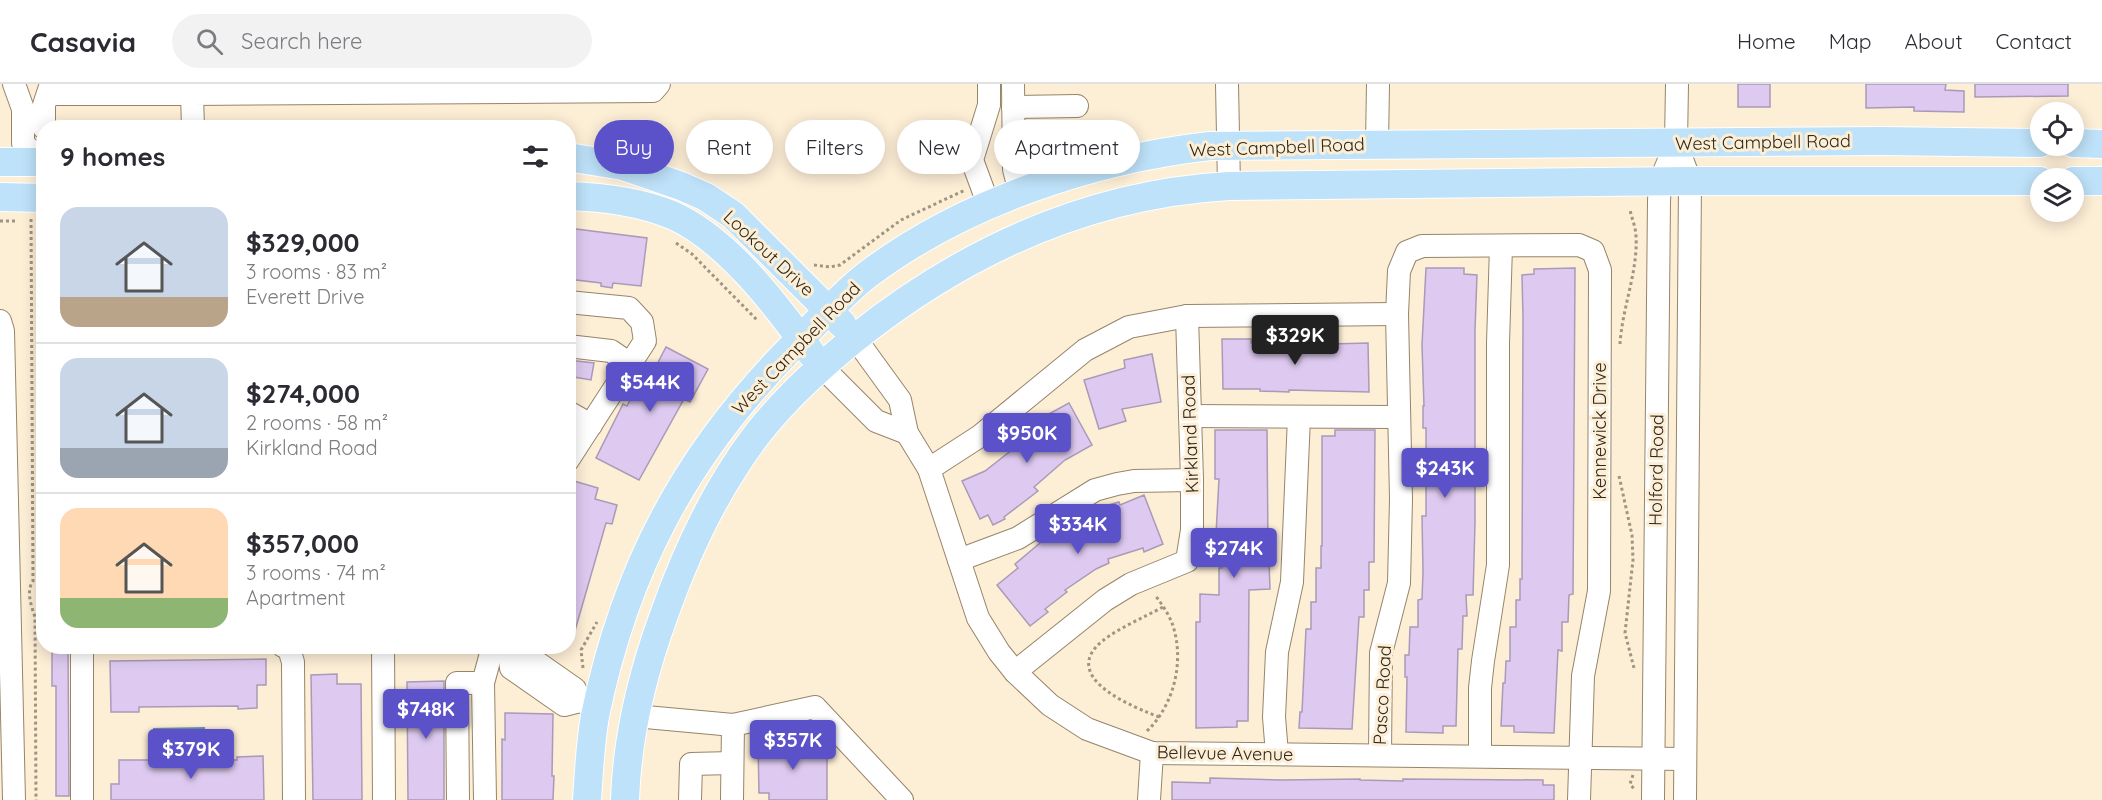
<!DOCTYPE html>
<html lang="en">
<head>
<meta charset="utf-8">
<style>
	body { margin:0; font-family:Quicksand,sans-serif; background:#f2f2f3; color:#2b2b33; height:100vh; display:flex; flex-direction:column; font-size:22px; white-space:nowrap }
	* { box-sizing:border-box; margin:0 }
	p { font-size:20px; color:#7c7c81 }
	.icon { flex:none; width:33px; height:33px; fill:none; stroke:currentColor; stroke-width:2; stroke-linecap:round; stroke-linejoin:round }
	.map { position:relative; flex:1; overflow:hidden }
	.details { position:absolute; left:36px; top:36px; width:540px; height:534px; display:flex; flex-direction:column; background:#fff; border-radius:24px; box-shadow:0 3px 15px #0003 }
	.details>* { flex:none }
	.banner { position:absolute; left:594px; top:36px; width:570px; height:54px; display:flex; gap:12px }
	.controls { position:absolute; left:2030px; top:18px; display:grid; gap:12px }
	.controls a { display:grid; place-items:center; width:54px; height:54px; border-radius:50%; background:#fff; box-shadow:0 3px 15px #0003; font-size:30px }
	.price { position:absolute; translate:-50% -51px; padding:0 14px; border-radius:6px; background:#5b51c9; color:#fff; font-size:20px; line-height:39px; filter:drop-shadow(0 2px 3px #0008) }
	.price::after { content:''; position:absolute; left:50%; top:36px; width:18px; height:14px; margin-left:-9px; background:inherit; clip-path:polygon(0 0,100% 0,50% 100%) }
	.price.selected { background:#222; color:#fff }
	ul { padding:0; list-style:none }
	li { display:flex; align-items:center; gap:18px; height:150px; padding:0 24px }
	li+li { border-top:2px solid #e1e1e2 }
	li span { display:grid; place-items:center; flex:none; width:168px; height:120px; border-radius:18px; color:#555 }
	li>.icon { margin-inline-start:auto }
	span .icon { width:72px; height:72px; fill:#fffc; stroke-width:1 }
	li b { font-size:26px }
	h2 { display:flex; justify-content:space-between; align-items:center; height:72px; padding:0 24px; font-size:26px }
	.pill { padding:0 21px; border-radius:27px; background:#fff; box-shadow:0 3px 15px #0003; font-size:21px; line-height:54px }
	.pill.selected { background:#5b51c9; color:#fff }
	header { display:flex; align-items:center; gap:36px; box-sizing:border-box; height:84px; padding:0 30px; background:#fff; border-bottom:2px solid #e1e1e2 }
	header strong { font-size:28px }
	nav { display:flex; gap:33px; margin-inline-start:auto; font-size:21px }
	.search { width:420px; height:54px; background:#f2f2f3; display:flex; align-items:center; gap:15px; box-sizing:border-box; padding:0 21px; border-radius:33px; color:#7c7c81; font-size:22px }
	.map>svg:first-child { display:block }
	.water { fill:#7198af }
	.building { fill:#decaf0; stroke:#a99ab7; stroke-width:1.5 }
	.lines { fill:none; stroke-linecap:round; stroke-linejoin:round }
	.minor-casing { stroke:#968569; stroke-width:24 }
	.major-casing { stroke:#fff; stroke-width:30 }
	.path { stroke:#a09482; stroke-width:3; stroke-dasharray:3 3; stroke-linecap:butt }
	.minor { stroke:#fff; stroke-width:22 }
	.major { stroke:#bee2f9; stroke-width:28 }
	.labels { text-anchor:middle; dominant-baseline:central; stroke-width:6; stroke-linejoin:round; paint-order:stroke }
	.street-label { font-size:18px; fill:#2f271c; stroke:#fdeed6 }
</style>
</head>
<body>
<header>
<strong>Casavia</strong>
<div class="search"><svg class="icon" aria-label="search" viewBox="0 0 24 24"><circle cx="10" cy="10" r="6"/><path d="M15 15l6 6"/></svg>Search here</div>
<nav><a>Home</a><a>Map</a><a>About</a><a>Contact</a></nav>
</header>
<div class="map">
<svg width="2102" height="716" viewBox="0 0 2102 716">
	<rect width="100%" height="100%" fill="#fdeed6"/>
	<path class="water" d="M 205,643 L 206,657 L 153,658 L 153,644 Z"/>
	<g class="building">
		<rect x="1738" y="0" width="32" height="23"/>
		<path d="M 1866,0 L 1946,0 L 1945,6 L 1964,7 L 1964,28 L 1914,27 L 1914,23 L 1866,24 Z"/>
		<path d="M 1975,0 L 2068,0 L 2068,12 L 1975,13 Z"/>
		<path d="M 568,144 L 647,154 L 641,202 L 613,199 L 612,204 L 601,202 L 601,199 L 568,195 Z"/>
		<path d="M 1426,184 L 1464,184 L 1464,190 L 1477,191 L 1475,246 L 1475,439 L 1473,511 L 1466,511 L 1467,532 L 1463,532 L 1462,565 L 1458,565 L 1456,642 L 1443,642 L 1443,649 L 1406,648 L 1407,593 L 1405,593 L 1405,571 L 1409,571 L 1410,543 L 1418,543 L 1418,516 L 1422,515 L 1423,488 L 1422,432 L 1426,432 L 1426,399 L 1422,399 L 1422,377 L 1426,377 L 1426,344 L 1423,344 L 1423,322 L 1424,322 L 1422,261 Z"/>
		<path d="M 1575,184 L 1573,510 L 1569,511 L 1568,538 L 1562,538 L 1562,567 L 1558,566 L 1554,649 L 1514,648 L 1514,642 L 1501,642 L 1503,599 L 1505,599 L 1506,577 L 1510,577 L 1510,543 L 1516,543 L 1516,516 L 1520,516 L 1520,495 L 1522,495 L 1523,234 L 1522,191 L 1534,190 L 1534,185 Z"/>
		<path d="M 1222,255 L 1251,255 L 1251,259 L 1302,260 L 1302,255 L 1331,256 L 1331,260 L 1368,259 L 1369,308 L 1289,306 L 1289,308 L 1260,307 L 1260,305 L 1223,305 Z"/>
		<path d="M 666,263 L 708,285 L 690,318 L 684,315 L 639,396 L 596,374 L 623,320 L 627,322 L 647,283 L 654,286 Z"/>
		<path d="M 1152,270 L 1161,318 L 1122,325 L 1126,337 L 1099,345 L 1084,296 L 1125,284 L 1124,276 Z"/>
		<path d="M 568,276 L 594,279 L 591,296 L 568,292 Z"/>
		<path d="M 1069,319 L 1092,361 L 1065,376 L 1034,403 L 1038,407 L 1004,433 L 1005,435 L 993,441 L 988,431 L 980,435 L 962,397 L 985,387 L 1013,365 L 1008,360 L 1032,339 Z"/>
		<path d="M 1215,346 L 1267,346 L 1268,462 L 1275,462 L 1275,478 L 1269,478 L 1270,505 L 1249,506 L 1248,637 L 1237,637 L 1237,643 L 1196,644 L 1196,538 L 1200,538 L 1200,510 L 1219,511 L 1219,484 L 1222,484 L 1223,450 L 1216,450 L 1219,395 L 1215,395 Z"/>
		<path d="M 1335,346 L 1375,346 L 1374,478 L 1369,478 L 1369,506 L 1364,506 L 1364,533 L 1359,533 L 1352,645 L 1299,644 L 1300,628 L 1302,628 L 1306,545 L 1311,545 L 1311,518 L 1316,518 L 1316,484 L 1321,484 L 1321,462 L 1322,462 L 1322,352 L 1335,352 Z"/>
		<path d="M 574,397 L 598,404 L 595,415 L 617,421 L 612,440 L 606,439 L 572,557 L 568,557 L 568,415 Z"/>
		<path d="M 1144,411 L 1163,460 L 1144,468 L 1143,464 L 1108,475 L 1109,479 L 1096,485 L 1065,506 L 1067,508 L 1045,525 L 1048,528 L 1030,542 L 997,501 L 1018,484 L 1015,480 L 1040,459 L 1060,445 L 1099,428 L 1098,424 L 1119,418 L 1120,421 Z"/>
		<path d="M 52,562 L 68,562 L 69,712 L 56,712 L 56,602 L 52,602 Z"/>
		<path d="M 266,575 L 266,601 L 257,601 L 257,624 L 238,625 L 238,622 L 139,623 L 139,628 L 111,628 L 110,577 Z"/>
		<path d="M 337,590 L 337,600 L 361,600 L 362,716 L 313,716 L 311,591 Z"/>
		<path d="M 444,597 L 444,716 L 408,716 L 407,598 Z"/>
		<path d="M 505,629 L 553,630 L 552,692 L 554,692 L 553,716 L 502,716 L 502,655 L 505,656 Z"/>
		<path d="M 758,659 L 827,659 L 827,716 L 769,716 L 769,709 L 759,709 Z"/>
		<path d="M 263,672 L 264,716 L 111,716 L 111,700 L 119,700 L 119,676 L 237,676 L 237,673 Z"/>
		<path d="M 1210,694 L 1283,696 L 1360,695 L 1360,696 L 1403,697 L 1403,695 L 1543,696 L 1543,701 L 1554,701 L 1554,716 L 1172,716 L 1172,698 L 1210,699 Z"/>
	</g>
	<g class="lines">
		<defs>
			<g id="minor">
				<path d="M 14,0 L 23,25 L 23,59 L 32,68 L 32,78"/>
				<path d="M 989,0 L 989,21 L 972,76 L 989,122"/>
				<path d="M 1013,0 L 1014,85 L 1020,109"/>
				<path d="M 1227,0 L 1229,102"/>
				<path d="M 48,10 L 192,10"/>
				<path d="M 1013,23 L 1077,22"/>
				<path d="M 44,44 L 44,21 L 51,0"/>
				<path d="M 193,44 L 192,10 L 653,7 L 659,0"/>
				<path d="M 1676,59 L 1690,97 L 1685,716"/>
				<path d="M 1377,60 L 1378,0"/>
				<path d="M 568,218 L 629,224 L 642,238 L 645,257 L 568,376"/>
				<path d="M 0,237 L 3,247 L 14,716"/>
				<path d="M 855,254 L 900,316 L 907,349 L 929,385 L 978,534 L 999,568 L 1015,588 L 1050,621 L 1087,645 L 1152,669 L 1685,675"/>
				<path d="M 568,262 L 611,267 L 630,280"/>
				<path d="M 821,282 L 876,337 L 907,349"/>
				<path d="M 568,328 L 591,341"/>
				<path d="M 1190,332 L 1399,333"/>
				<path d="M 929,385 L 980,352 L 1085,266 L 1129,243 L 1187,232 L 1397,230"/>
				<path d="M 959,476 L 1018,454 L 1095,406 L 1117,400 L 1134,397 L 1192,396"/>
				<path d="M 283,562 L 289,565 L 293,578 L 294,716"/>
				<path d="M 383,562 L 384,716"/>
				<path d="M 499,562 L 509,568 L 525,570 L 575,605 L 580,617"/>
				<path d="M 509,568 L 511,584 L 564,621 L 580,617 L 598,624"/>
				<path d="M 1015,588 L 1105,516 L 1131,500 L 1187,477 L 1192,446 L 1192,396 L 1187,232"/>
				<path d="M 635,632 L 733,641 L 815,623 L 902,716"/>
				<path d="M 1277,670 L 1274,633 L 1277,568 L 1292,498 L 1299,333"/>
				<path d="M 1380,670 L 1381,569 L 1399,499 L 1401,415 L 1397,230 L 1399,187 L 1407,168 L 1422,162 L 1579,161 L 1593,167 L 1600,186 L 1599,507 L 1583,592 L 1579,716"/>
				<path d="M 1480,671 L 1480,604 L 1483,577 L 1498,481 L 1498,259 L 1501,162"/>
				<path d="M 82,716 L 82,562"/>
				<path d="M 458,716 L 457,599 L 483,599"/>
				<path d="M 485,716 L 483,599 L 493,562"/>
				<path d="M 690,716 L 691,680 L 732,679"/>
				<path d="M 732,716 L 733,641"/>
				<path d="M 1149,716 L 1152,669"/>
				<path d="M 1653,716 L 1659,117 L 1660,98 L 1676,59 L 1677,0"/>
			</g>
			<g id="major">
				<path d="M 2073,59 L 2102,60"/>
				<path d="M 568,73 L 623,82 L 681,102 L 706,113 L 733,131 L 842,240"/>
				<path d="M 0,78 L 44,78"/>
				<path d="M 2073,97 L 2102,97"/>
				<path d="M 568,112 C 603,113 640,118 672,131 C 727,155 777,222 811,269"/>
				<path d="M 0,113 L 44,114"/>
				<path d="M 587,716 C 589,688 590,660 595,632 C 625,485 686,370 792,263 C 817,239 840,212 867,191 C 962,119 1093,75 1210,62 L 1881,57 L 2040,59"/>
				<path d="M 625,716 C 627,653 642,591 664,531 C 682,480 705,428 735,382 C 766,332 809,292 854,255 C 964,167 1088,110 1229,102 L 1690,97 L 2040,97"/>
			</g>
		</defs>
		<use href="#minor" class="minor-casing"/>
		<use href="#major" class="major-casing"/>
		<g class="path">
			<path d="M 31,135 L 33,497 C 26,507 31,521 35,533 L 36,716"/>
			<path d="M 0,137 L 15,137"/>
			<path d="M 676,159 L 692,170 L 758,237"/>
			<path d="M 814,181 L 830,183 L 840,181 L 901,136 L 965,106"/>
			<path d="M 1620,260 C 1622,225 1638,187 1636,153 C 1636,144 1632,135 1630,126"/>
			<path d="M 1619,392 L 1632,451 L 1633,476 L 1625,549 L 1634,584"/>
			<path d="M 583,584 L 581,566 L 597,538"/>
			<path d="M 1159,633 C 1136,624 1066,597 1096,563 C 1109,548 1145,533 1163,523"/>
			<path d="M 1147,647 C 1175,620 1185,575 1172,539 C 1168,529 1161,519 1155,511"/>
			<path d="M 1633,691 L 1630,700 L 1635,706"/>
		</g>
		<use href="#minor" class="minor"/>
		<use href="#major" class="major"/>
	</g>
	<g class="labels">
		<g class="street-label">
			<text transform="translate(1763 58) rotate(-1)">West Campbell Road</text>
			<text transform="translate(1277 63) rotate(-2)">West Campbell Road</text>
			<text transform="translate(769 169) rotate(43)">Lookout Drive</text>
			<text transform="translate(796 264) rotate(-46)">West Campbell Road</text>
			<text transform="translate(1599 347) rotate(-90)">Kennewick Drive</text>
			<text transform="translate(1190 350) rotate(-92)">Kirkland Road</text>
			<text transform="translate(1656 386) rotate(-89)">Holford Road</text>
			<text transform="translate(1382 611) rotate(-87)">Pasco Road</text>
			<text transform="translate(1225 669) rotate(1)">Bellevue Avenue</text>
		</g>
	</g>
</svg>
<div class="controls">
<a><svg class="icon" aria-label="locate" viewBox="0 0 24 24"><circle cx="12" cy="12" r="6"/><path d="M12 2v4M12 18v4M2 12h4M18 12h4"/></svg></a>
<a><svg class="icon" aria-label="layers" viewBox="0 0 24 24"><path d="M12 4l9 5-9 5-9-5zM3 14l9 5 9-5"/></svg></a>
</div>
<b class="price selected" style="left:1295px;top:282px">$329K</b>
<b class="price" style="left:650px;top:329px">$544K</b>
<b class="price" style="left:1027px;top:380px">$950K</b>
<b class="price" style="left:1445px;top:415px">$243K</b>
<b class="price" style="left:1078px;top:471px">$334K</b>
<b class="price" style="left:1234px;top:495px">$274K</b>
<b class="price" style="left:426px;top:656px">$748K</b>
<b class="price" style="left:793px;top:687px">$357K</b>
<b class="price" style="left:191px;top:696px">$379K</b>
<div class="banner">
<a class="pill selected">Buy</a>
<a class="pill">Rent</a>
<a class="pill">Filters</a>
<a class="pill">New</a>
<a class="pill">Apartment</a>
</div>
<section class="details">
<h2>9 homes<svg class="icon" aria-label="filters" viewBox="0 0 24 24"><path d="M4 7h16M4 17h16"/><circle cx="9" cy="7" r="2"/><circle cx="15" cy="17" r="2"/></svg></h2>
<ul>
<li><span style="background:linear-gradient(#c9d6e8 75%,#b9a48a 0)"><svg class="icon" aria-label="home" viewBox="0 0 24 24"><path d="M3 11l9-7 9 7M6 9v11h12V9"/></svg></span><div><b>$329,000</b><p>3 rooms · 83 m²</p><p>Everett Drive</p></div></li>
<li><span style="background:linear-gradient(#c9d6e8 75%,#9aa5b1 0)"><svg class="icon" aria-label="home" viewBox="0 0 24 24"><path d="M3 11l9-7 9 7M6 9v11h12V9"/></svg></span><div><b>$274,000</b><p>2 rooms · 58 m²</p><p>Kirkland Road</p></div></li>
<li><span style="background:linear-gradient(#ffd9b3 75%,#8fb573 0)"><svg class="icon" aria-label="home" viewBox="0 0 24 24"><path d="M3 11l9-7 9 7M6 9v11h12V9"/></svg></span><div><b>$357,000</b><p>3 rooms · 74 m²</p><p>Apartment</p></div></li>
</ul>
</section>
</div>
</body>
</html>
